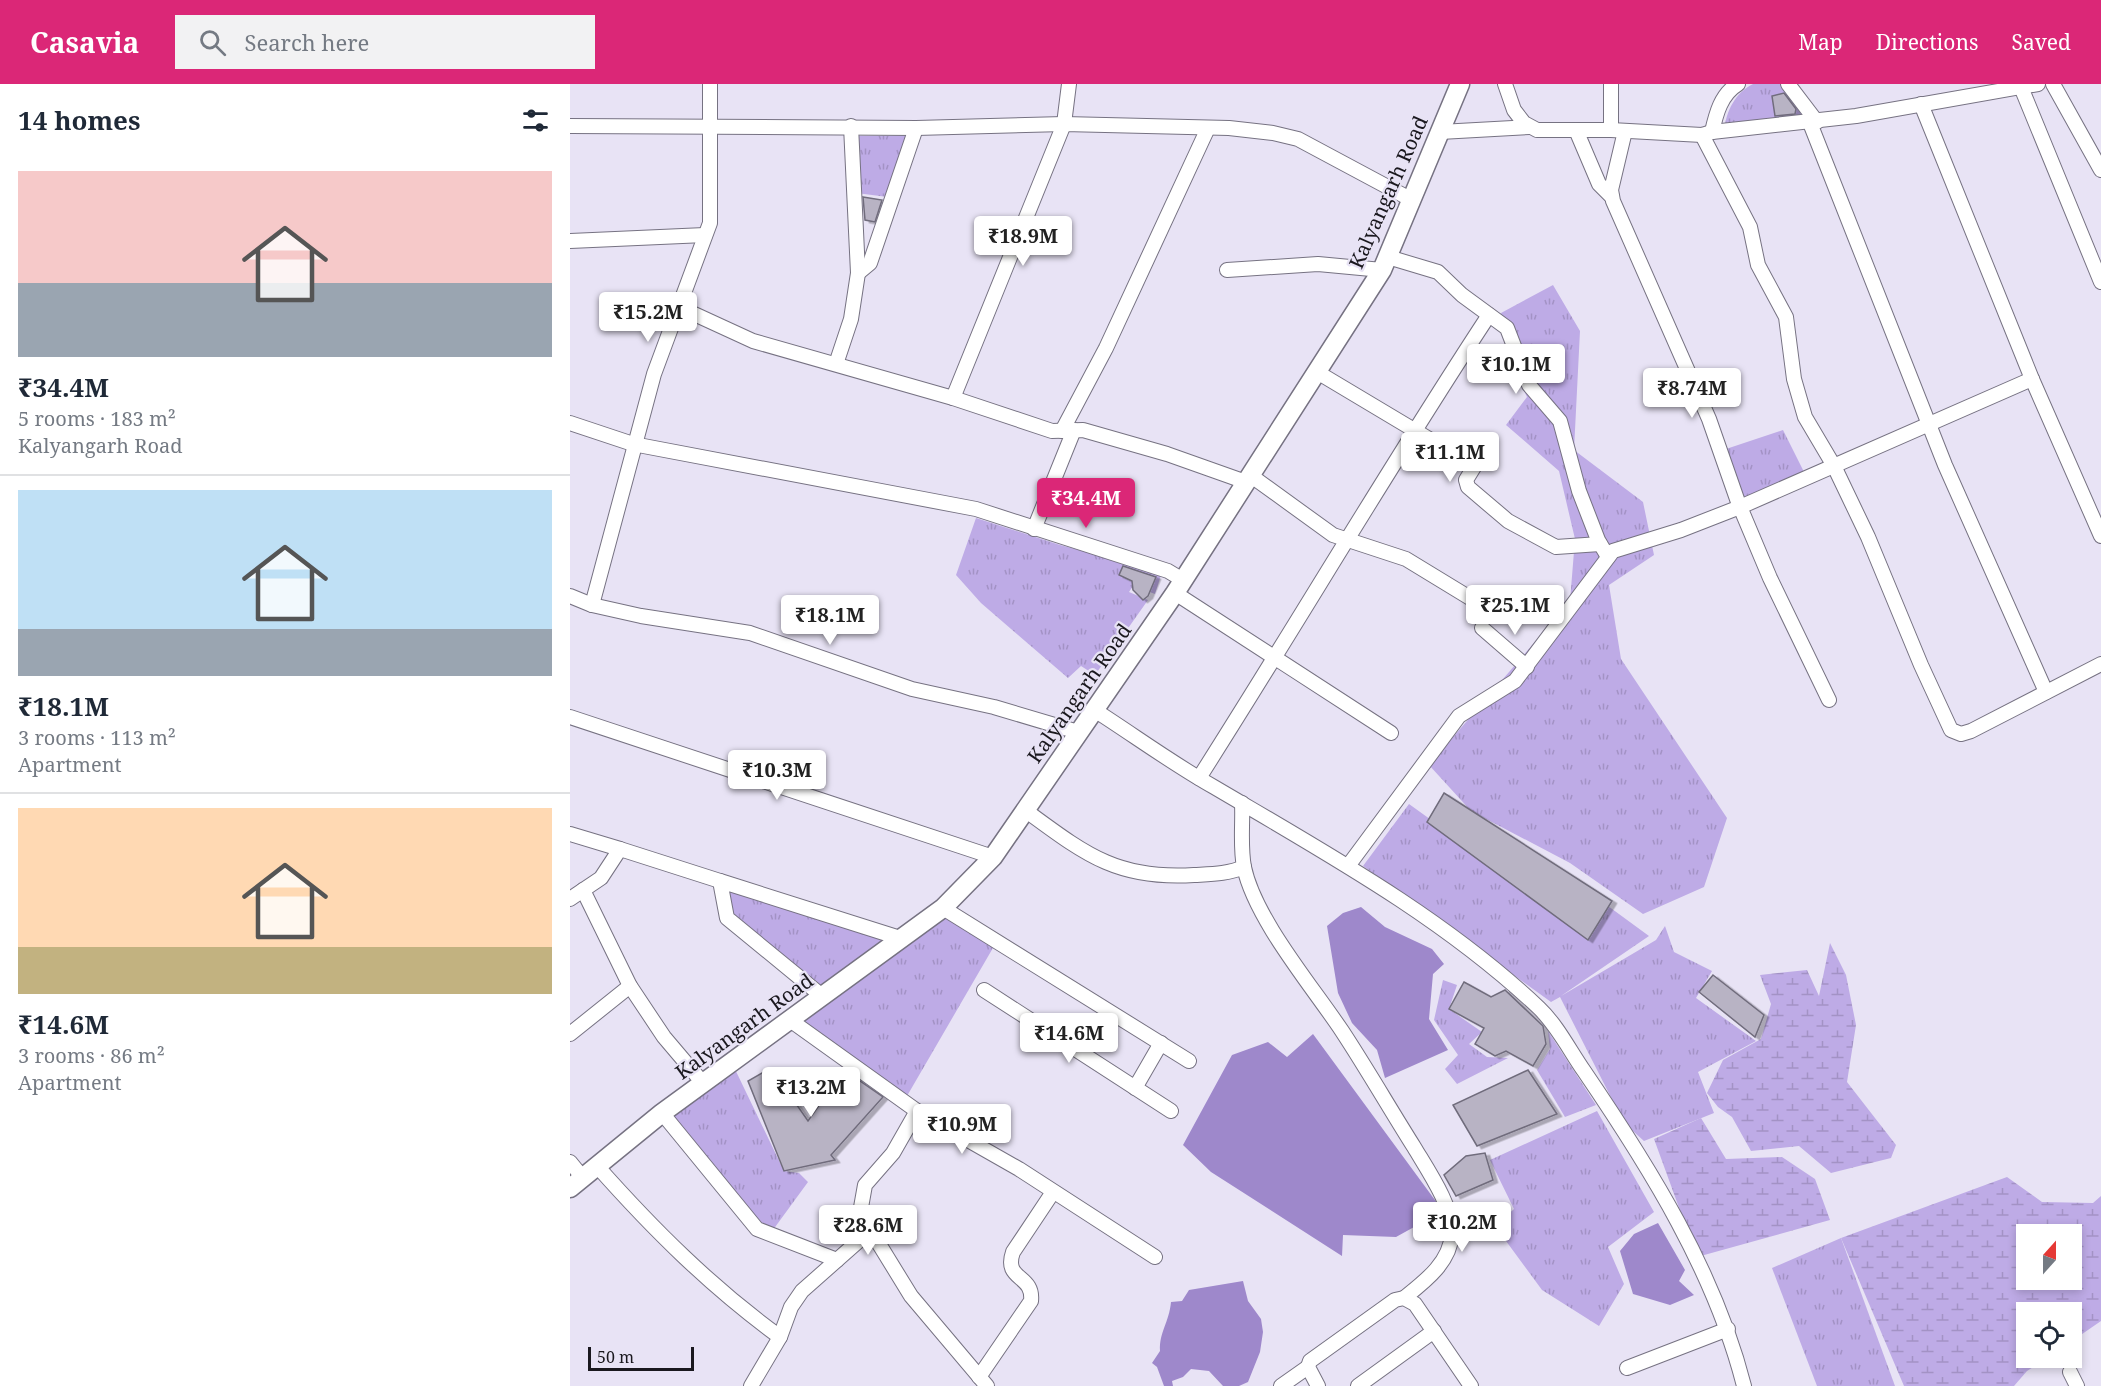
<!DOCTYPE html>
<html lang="en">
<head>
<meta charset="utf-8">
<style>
	body { margin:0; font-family:"Noto Serif",serif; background:#f2f2f3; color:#1f2937; height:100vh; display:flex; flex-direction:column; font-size:22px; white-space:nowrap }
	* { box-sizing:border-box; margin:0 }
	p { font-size:20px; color:#747a83 }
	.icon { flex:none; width:33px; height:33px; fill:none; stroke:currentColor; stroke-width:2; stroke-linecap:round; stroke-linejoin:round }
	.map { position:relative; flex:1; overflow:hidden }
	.panel { display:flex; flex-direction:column; background:#fff; width:570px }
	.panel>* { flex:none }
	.needle { width:39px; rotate:21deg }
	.fabs { position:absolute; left:1446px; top:1140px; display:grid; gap:12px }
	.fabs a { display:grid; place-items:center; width:66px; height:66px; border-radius:0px; background:#fff; box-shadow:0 3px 9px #0003; font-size:30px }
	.scale { position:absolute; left:18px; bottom:15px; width:106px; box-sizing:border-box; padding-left:6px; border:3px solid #1a181e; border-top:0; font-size:16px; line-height:21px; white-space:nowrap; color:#1a181e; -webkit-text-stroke:4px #e8e3f5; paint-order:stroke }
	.price { position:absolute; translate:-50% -51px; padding:0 14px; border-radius:6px; background:#fff; color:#222; font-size:20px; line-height:39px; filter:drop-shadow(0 2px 3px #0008) }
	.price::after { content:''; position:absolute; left:50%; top:36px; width:18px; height:14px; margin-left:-9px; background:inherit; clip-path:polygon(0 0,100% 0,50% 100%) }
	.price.selected { background:#db2777; color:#fff }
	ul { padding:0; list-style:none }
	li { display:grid; align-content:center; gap:12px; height:318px; padding:0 18px }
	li+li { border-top:2px solid #e0e1e3 }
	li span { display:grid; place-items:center; height:186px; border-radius:0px; color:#555 }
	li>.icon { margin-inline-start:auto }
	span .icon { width:108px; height:108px; fill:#fffc; stroke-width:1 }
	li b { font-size:26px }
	h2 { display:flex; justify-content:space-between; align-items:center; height:72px; padding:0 18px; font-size:26px }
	header { display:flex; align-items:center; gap:36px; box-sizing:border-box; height:84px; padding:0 30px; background:#db2777; color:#fff }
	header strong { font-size:28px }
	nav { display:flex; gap:33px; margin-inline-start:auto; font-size:21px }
	.search { width:420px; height:54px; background:#f2f2f3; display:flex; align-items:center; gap:15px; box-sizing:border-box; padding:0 21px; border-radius:0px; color:#747a83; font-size:22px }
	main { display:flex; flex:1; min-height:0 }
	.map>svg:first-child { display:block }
	.wetland { fill:url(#wetland-marsh); fill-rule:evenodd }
	.park { fill:url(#park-tufts) }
	.water { fill:#9e88cb }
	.building { fill:#b8b3c4; stroke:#706c7c; stroke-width:1.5; filter:url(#shadow) }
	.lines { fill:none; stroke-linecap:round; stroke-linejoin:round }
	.minor-casing { stroke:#767282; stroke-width:16 }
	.major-casing { stroke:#767282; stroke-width:21 }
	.minor { stroke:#fff; stroke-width:14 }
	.major { stroke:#fff; stroke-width:18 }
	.labels { text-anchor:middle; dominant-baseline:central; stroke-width:4.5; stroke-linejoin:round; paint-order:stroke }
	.street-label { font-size:20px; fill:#1a181e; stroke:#e8e3f5 }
</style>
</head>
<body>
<header>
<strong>Casavia</strong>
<div class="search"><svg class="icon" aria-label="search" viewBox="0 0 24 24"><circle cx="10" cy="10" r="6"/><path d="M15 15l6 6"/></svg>Search here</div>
<nav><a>Map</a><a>Directions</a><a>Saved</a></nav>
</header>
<main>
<section class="panel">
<h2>14 homes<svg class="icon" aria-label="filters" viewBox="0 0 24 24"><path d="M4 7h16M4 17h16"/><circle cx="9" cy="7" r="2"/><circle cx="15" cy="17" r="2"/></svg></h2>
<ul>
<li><span style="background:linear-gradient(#f6c9c9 60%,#9aa5b1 0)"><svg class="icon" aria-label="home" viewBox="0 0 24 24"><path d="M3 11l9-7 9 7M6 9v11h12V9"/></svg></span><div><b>₹34.4M</b><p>5 rooms · 183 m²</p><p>Kalyangarh Road</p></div></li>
<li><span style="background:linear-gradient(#bfe0f5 75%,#9aa5b1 0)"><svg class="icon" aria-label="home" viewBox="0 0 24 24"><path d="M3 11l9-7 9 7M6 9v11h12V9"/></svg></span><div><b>₹18.1M</b><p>3 rooms · 113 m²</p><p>Apartment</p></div></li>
<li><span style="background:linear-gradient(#ffd9b3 75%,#c2b280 0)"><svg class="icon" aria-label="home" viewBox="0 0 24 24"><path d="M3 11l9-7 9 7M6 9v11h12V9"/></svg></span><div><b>₹14.6M</b><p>3 rooms · 86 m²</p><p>Apartment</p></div></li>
</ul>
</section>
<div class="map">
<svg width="1531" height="1302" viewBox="0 0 1531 1302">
	<defs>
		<pattern id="wetland-marsh" width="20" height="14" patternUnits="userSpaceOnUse" patternTransform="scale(1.5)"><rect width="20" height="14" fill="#beabe6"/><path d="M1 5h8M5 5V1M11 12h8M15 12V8" fill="none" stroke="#a392c5"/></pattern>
		<pattern id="park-tufts" width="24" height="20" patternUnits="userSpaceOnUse" patternTransform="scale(1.5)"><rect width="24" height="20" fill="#beabe6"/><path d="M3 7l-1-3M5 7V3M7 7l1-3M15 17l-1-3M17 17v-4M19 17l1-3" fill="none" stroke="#a392c5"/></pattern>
		<filter id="shadow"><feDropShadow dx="4.5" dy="2.5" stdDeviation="0" flood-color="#0004"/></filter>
	</defs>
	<rect width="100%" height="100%" fill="#e8e3f5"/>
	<g class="wetland">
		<path d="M 1260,859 L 1276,891 L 1286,941 L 1277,998 L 1326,1061 L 1321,1074 L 1261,1089 L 1229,1062 L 1181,1067 L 1162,1033 L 1148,1023 L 1137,1009 L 1153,976 L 1191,955 L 1201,920 L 1190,891 L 1237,886 L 1249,912 Z"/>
		<path d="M 1131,1034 L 1156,1075 L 1212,1073 L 1245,1095 L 1260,1136 L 1127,1173 L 1084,1055 Z"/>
		<path d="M 1437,1093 L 1472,1118 L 1523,1119 L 1531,1112 L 1531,1237 L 1502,1257 L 1502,1228 L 1456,1228 L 1456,1274 L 1477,1274 L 1457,1287 L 1444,1302 L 1334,1302 L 1271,1154 ZM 1502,1150 L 1502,1196 L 1456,1196 L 1456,1150 Z"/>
	</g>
	<g class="park">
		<path d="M 1183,0 L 1220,0 L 1242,36 L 1154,47 C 1156,27 1165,9 1183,0 Z"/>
		<path d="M 286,52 L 341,52 L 318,113 L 286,109 Z"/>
		<path d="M 983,201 L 1010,247 L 1004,366 L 1073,418 L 1084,471 L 1039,501 L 1051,575 L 1157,734 L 1134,803 L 1073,830 L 1000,779 L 901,727 L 859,681 L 1000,517 L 1005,455 L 989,387 L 936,341 L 957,313 L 939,276 L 931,229 Z"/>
		<path d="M 1213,346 L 1237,394 L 1170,423 L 1150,367 Z"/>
		<path d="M 406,434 L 490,461 L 592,488 L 585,510 L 563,502 L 559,508 L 578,516 L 525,591 L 511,582 L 498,594 L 411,519 L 386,491 Z"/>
		<path d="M 839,720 L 1018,849 L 1038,822 L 1079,852 L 991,912 L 1086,856 L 1095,842 L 1104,868 L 1142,887 L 1126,914 L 1186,957 L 1128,988 L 1144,1029 L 1074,1057 L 1054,1039 L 990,913 L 981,918 L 793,782 Z"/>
		<path d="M 155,803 L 327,858 L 373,824 L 427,857 L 337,1012 L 220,936 L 258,909 L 161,833 Z"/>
		<path d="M 873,896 L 887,901 L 879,925 L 912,948 L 899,960 L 917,973 L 938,974 L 887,1000 L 875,985 L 888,971 L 864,936 Z"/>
		<path d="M 978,947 L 1026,1021 L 995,1033 L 967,986 L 980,965 Z"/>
		<path d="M 162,979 L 214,1087 L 229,1089 L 238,1098 L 200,1150 L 92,1029 Z"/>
		<path d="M 1027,1027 L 1084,1128 L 1038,1163 L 1054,1200 L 1029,1242 L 972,1206 L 925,1142 L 944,1125 L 920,1076 Z"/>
		<path d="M 1271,1154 L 1325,1302 L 1247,1302 L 1202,1184 Z"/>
	</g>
	<g class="water">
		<path d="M 791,823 L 815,843 L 862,865 L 874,880 L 863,890 L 859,935 L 878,966 L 815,994 L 807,966 L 782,939 L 768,909 L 757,842 L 773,829 Z"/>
		<path d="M 743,950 L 873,1127 L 826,1153 L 773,1151 L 772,1172 L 641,1088 L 613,1061 L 662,971 L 698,958 L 717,973 Z"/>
		<path d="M 1088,1139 L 1115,1186 L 1109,1197 L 1124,1211 L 1100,1221 L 1063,1210 L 1050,1167 L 1064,1150 Z"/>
		<path d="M 673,1197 L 678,1217 L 691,1235 L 693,1248 L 690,1268 L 678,1298 L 669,1302 L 653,1302 L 639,1287 L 621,1285 L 613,1293 L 602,1297 L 603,1302 L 594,1302 L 587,1283 L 582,1279 L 590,1267 C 589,1248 599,1239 601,1218 L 612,1217 L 619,1206 Z"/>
	</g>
	<g class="building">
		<path d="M 1214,9 L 1226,25 L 1225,30 L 1205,32 L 1202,12 Z"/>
		<path d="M 293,113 L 312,116 L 305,138 L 295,136 Z"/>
		<path d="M 553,482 L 586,493 L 578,512 L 573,516 L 563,506 L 562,497 L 549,491 Z"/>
		<path d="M 874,709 L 1042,817 L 1018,856 L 857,738 Z"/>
		<path d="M 1143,891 L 1194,931 L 1185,953 L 1129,908 Z"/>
		<path d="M 894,898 L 921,913 L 935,906 L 973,942 L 976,960 L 963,982 L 936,967 L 925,972 L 905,960 L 914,944 L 879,925 Z"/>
		<path d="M 201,984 L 238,1037 L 274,986 L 313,1013 L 261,1071 L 265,1076 L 214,1087 L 178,997 Z"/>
		<path d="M 958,986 L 987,1030 L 907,1062 L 883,1021 Z"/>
		<path d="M 915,1069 L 923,1096 L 886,1112 L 874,1091 L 896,1072 Z"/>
	</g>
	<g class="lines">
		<defs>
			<g id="minor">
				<path d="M 935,0 L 944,26 L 954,39 L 967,46 L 1041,46 L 1132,51 L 1142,48 L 1286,32 L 1468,0"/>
				<path d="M 1218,0 L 1247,38"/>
				<path d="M 1483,0 L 1531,86"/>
				<path d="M 1451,3 L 1531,198"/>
				<path d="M 1351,20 L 1462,295 L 1531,452"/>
				<path d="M 1240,39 L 1375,381 L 1476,608"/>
				<path d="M 0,42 L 346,44 L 494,40 L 659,44 L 703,49 L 728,55 L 842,116"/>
				<path d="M 1006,46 L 1029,100 L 1042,113"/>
				<path d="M 1041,46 L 1041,0"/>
				<path d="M 1055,47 L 1041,106 L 1043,117 L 1139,335 L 1168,418 L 1200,494 L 1259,616"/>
				<path d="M 870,48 L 959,43"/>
				<path d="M 1142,48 C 1146,30 1151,10 1168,0"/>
				<path d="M 1132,51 L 1180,143 L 1188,181 L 1216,233 L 1224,295 L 1235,333 L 1264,382 L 1298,453 L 1351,581 L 1381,646 L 1391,650 L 1401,647 L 1531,580"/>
				<path d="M 0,157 L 135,151"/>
				<path d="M 818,173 L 868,188 L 892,211 L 937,244 L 959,301 L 990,337 L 1009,407 L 1028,456 L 1038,473"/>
				<path d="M 657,186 L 748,180 L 812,186"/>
				<path d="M 288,189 L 300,179 L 346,44"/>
				<path d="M 109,223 L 183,257 L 383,314 L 482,347 L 513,346 L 597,370 L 676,398"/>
				<path d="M 266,280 L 281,235 L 288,189 L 281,42"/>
				<path d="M 747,288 L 901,380 L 904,383 L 896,396 L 898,403 L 938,437 L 986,463 L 1030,460"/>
				<path d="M 383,314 L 494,40 L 499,0"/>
				<path d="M 0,339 L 63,360 L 406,425 L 598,487 L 613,496"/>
				<path d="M 492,347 L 536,264 L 638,44"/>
				<path d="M 680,391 L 763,451 L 836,475 L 923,528"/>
				<path d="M 464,445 L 504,346"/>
				<path d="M 605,509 L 821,649"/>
				<path d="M 0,512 L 22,521 L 71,532 L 180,549 L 342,605 L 424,623 L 508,648"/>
				<path d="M 22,521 L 84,290 L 140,139 L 140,0"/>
				<path d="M 912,544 L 957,583"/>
				<path d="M 526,627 C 565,652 603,680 644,703 C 756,769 874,834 969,924 C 987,941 1000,967 1014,987 C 1080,1084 1145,1188 1174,1302"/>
				<path d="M 0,633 L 423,773"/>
				<path d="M 629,694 C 727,540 819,383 919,231"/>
				<path d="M 672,719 C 673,739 670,763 674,783 C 685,835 742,902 772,947 C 797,985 820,1025 844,1063 C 857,1085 884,1124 882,1150 C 880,1179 854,1198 834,1214"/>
				<path d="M 455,726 C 515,770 547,796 624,791 C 641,790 658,790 674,783"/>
				<path d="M 0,750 L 50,765"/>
				<path d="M 778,782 L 889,632 L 945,597 L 1043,467 L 1111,446 L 1170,423 L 1462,295"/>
				<path d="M 13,806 L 60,902 L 94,953 L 133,999"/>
				<path d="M 0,815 L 31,794 L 50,765 L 150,797"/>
				<path d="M 373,824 L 619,977"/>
				<path d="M 414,906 L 601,1027"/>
				<path d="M 252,912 L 157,834 L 150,797 L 333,855"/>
				<path d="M 220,936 L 347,1027 L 449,1085 L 585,1173"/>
				<path d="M 0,950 L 60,902"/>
				<path d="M 565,1004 L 591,959"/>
				<path d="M 347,1027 L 323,1069 L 295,1101 L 290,1129 L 341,1212 L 417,1302"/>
				<path d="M 92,1029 L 187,1145 L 267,1176"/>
				<path d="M 0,1078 L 13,1094"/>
				<path d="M 27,1082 C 83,1145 141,1203 210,1253"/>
				<path d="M 1057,1284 L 1158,1245"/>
				<path d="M 1500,1288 L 1507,1302"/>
				<path d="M 409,1293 L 461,1217 C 464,1190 433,1197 443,1168 L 483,1108"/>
				<path d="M 181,1302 L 210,1253 L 221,1223 L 232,1207 L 301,1146"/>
				<path d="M 711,1302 L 738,1283"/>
				<path d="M 748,1302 L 738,1283 L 740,1277 L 825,1216 L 834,1214 L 845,1220 L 901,1302"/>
				<path d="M 788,1302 L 864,1247"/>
			</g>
			<path id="major" d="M 0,1104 L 92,1029 L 373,824 L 423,773 L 605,509 L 812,186 L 890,0"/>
		</defs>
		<use href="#minor" class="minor-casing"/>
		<use href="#major" class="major-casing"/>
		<use href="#minor" class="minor"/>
		<use href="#major" class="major"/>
	</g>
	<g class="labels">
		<g class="street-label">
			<text transform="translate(818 108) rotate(-66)">Kalyangarh Road</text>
			<text transform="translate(509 609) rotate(-55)">Kalyangarh Road</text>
			<text transform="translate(174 942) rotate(-36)">Kalyangarh Road</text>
		</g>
	</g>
</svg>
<div class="fabs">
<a><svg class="needle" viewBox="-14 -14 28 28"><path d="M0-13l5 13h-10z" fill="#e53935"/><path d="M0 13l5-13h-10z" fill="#747a83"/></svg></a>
<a><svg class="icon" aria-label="locate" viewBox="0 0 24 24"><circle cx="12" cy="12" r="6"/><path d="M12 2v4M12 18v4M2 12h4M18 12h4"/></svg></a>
</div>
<div class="scale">50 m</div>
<b class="price" style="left:453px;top:183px">₹18.9M</b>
<b class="price" style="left:78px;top:259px">₹15.2M</b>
<b class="price" style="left:946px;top:311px">₹10.1M</b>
<b class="price" style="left:1122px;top:335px">₹8.74M</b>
<b class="price" style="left:880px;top:399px">₹11.1M</b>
<b class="price selected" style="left:516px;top:445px">₹34.4M</b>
<b class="price" style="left:945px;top:552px">₹25.1M</b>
<b class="price" style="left:260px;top:562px">₹18.1M</b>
<b class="price" style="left:207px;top:717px">₹10.3M</b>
<b class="price" style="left:499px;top:980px">₹14.6M</b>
<b class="price" style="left:241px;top:1034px">₹13.2M</b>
<b class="price" style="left:392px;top:1071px">₹10.9M</b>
<b class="price" style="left:892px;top:1169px">₹10.2M</b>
<b class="price" style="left:298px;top:1172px">₹28.6M</b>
</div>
</main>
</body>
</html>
